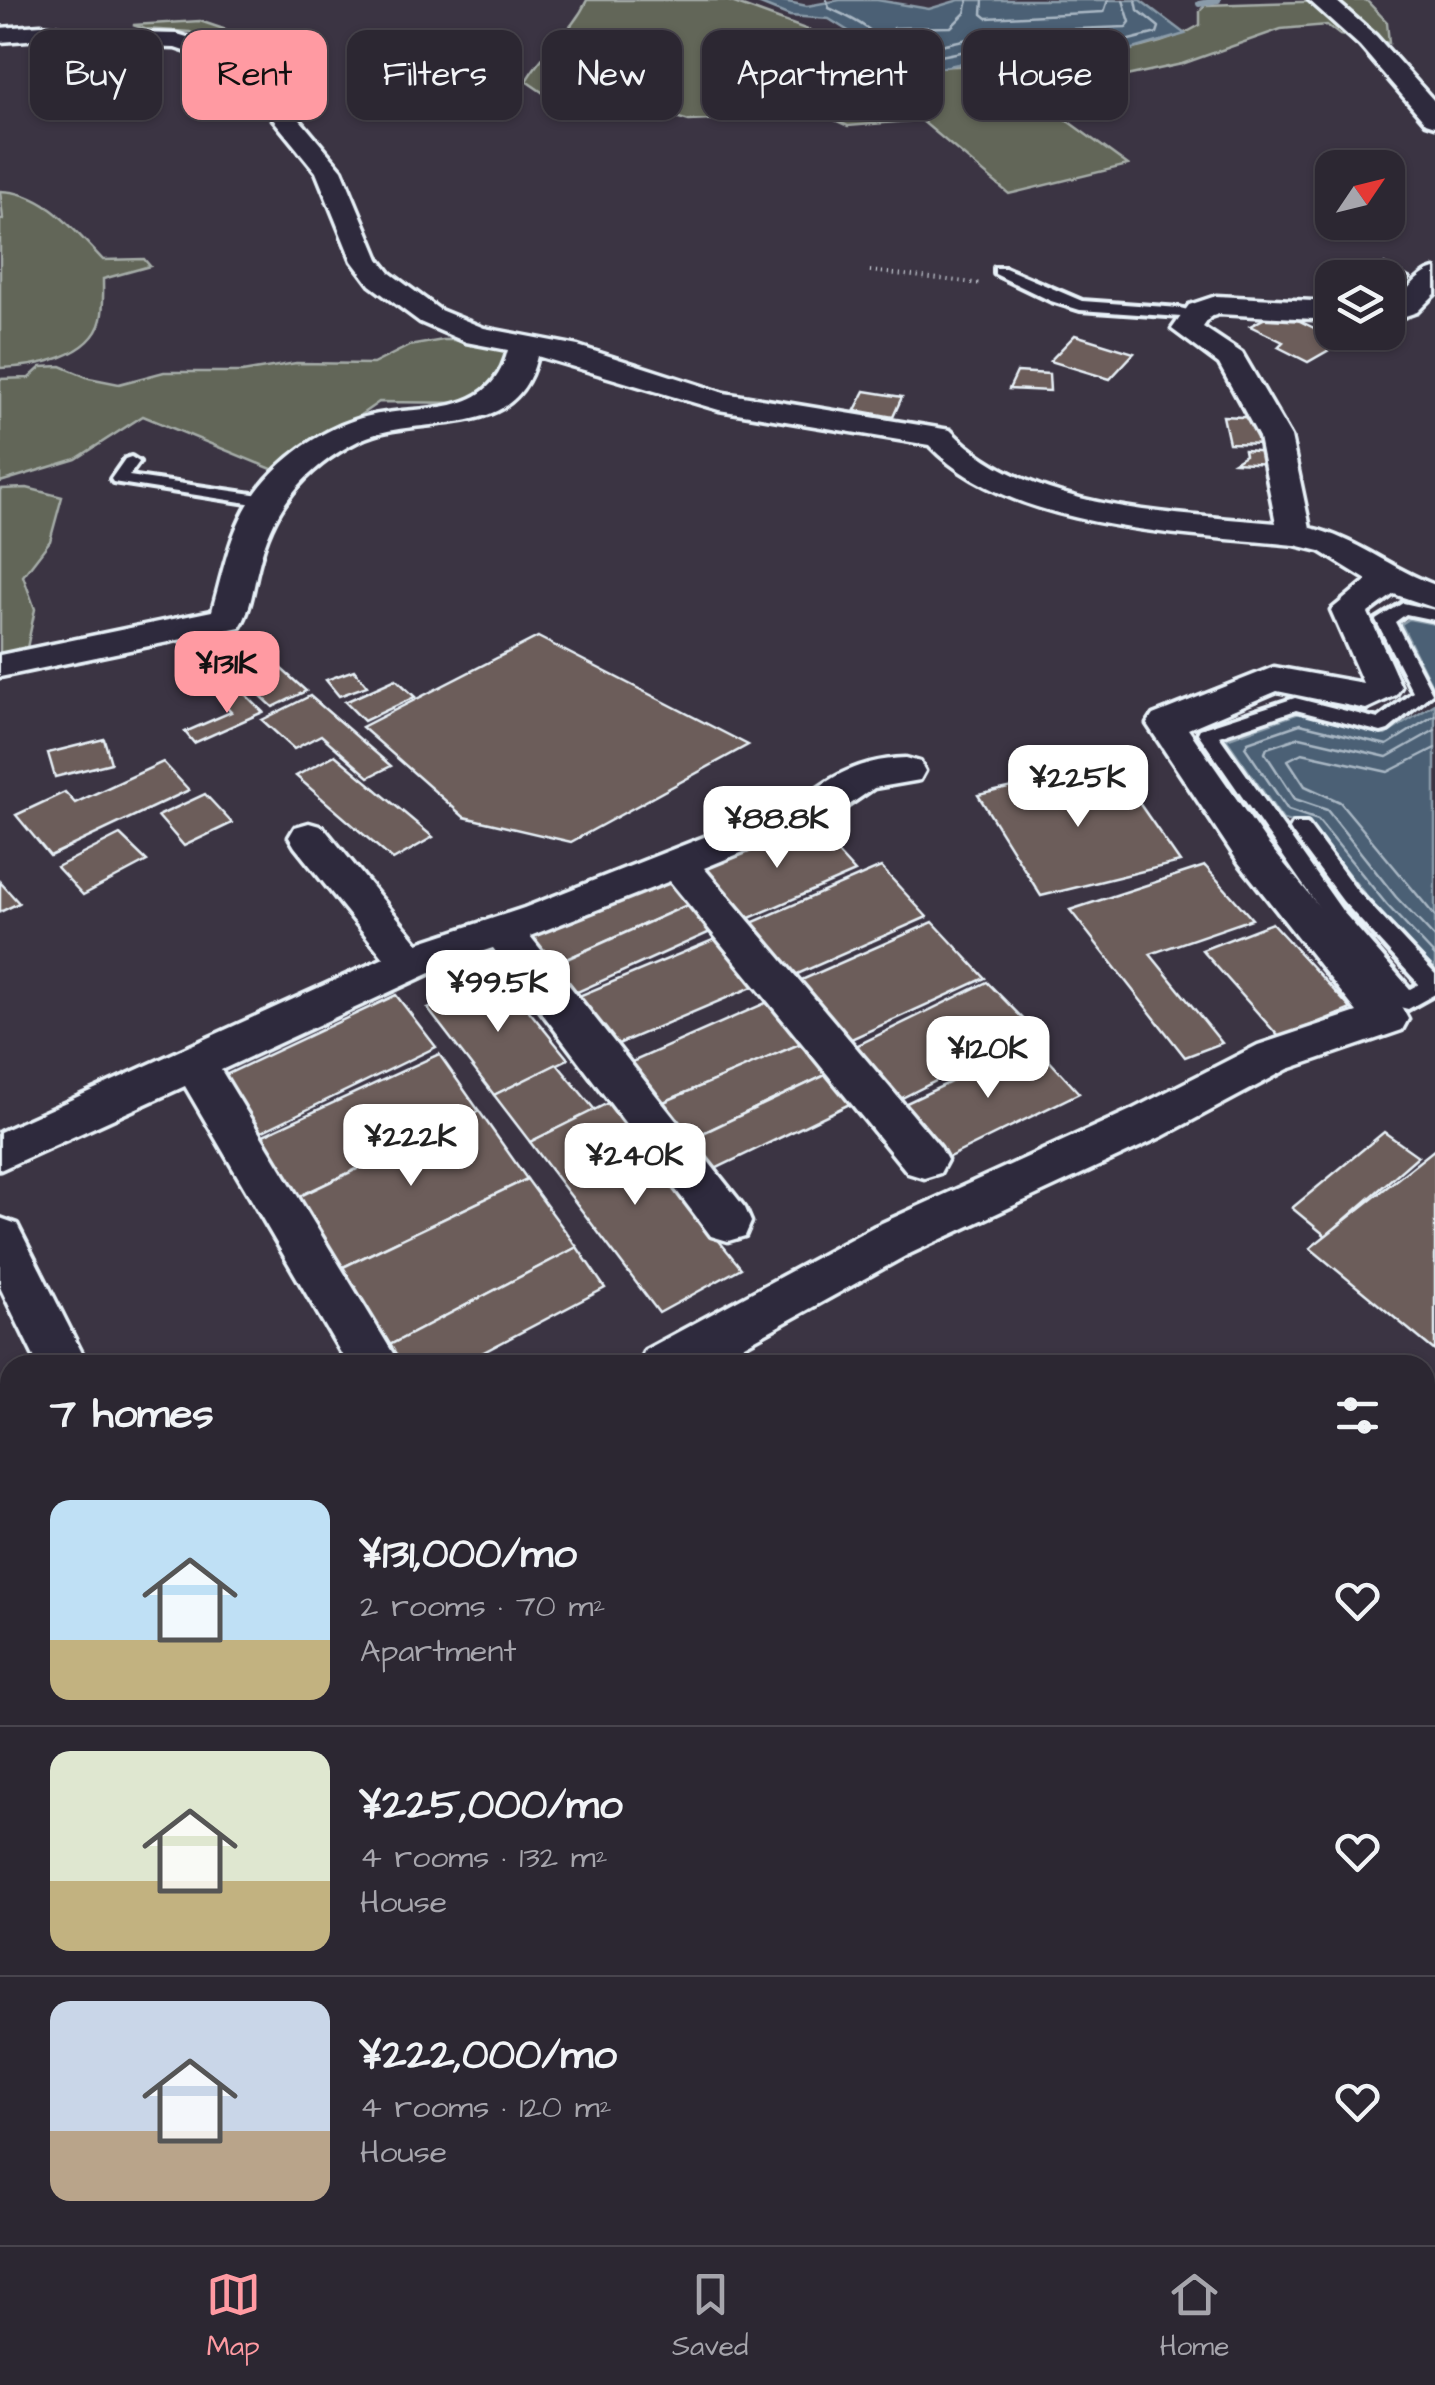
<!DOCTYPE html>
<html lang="en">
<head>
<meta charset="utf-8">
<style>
	body { margin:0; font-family:"Architects Daughter",sans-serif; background:#342f3a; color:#f1f3f6; height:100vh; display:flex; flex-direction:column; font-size:38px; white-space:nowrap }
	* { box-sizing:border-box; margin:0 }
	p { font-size:32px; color:#a6a5ac }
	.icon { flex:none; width:55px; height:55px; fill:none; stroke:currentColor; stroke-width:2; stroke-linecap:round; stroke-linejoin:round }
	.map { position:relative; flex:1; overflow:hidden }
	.sheet { position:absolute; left:0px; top:1355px; width:1435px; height:890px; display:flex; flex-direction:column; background:#2c2732; border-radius:30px 30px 0 0; box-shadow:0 2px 8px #0004,0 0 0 2px #48444d }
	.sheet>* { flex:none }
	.top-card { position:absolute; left:30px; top:30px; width:1375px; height:90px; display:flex; gap:20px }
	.needle { width:65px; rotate:55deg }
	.fabs { position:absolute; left:1315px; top:150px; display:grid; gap:20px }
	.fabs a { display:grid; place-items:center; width:90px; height:90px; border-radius:20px; background:#2c2732; box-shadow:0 2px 8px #0004,0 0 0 2px #48444d; font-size:50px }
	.price { position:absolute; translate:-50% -85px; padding:0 22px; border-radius:20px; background:#fff; color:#222; font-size:32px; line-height:65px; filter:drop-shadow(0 2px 5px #0008) }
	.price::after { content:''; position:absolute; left:50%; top:60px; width:30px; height:22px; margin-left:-15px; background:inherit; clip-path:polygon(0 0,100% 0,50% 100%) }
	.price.active { background:#ff9aa2; color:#111 }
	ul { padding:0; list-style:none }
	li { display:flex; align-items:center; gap:30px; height:250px; padding:0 50px }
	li+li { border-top:2px solid #48444d }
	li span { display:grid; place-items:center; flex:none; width:280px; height:200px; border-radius:20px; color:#555 }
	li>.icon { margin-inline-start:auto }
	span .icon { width:120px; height:120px; fill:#fffc; stroke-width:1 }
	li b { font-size:42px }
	h2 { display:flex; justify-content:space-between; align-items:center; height:120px; padding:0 50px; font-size:42px }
	.tag { padding:0 35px; border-radius:20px; background:#2c2732; box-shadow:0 2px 8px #0004,0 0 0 2px #48444d; font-size:35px; line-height:90px }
	.tag.active { background:#ff9aa2; color:#111 }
	.tab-bar { display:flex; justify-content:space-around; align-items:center; height:140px; border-top:2px solid #48444d; background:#2c2732; font-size:28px; color:#a6a5ac }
	.tab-bar a { display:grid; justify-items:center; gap:5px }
	.tab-bar .active { color:#ff9aa2 }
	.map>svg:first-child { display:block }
	.green { fill:#626658; stroke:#a5aca8; stroke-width:2.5 }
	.water { fill:#4b6175; stroke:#8a9ba9; stroke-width:2.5 }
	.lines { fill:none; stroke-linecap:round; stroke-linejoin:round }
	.shore { stroke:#a9b7c4; stroke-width:2.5 }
	.stream { stroke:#8a9ba9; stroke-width:6 }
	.building { fill:#6c5d5a; stroke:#e8f1f8; stroke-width:2.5 }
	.lane-casing { stroke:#e8f1f8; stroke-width:8 }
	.street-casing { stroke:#e8f1f8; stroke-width:7 }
	.secondary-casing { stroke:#e8f1f8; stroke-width:7 }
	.path { stroke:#e8f1f8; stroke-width:4; stroke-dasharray:1 5; stroke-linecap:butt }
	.lane { fill:#2f2a3d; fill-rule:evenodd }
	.street { fill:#2f2a3d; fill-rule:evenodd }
	.secondary { fill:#2f2a3d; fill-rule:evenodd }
</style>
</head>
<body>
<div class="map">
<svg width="1435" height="2245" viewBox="0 0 1435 2245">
	<rect width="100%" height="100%" fill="#3b3443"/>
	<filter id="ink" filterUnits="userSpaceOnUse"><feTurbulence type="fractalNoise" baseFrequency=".01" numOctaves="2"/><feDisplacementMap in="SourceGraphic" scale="20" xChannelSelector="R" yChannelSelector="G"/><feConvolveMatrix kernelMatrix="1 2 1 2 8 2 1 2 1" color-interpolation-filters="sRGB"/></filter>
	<g filter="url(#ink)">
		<g class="green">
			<path d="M 587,0 L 726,0 L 852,46 L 874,68 C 959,66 1130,68 1200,25 L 1200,11 L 1205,5 L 1366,0 L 1387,22 L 1389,43 L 1340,35 L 1327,25 L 1281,29 L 1182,64 L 1033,96 L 1128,165 L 1009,194 L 921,120 L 848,126 L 824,115 L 689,121 L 629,103 L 545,94 L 526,81 C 544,49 572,33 587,0 Z"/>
			<path d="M 200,21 L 238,34 L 267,53 L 255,62 C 276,90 297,75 322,90 L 292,102 L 190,32 L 145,29 L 133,25 Z"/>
			<path d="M 0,191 C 46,192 74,230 103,260 L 144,259 L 150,266 L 103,279 C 103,292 104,307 101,319 C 92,358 33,367 0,368 L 0,219 L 3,219 Z"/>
			<path d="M 443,340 L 474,340 L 514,351 L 520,365 L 468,403 L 379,402 L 279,472 L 143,416 L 76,459 L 0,482 L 0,379 L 29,378 L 41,367 L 61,366 L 89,378 L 119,384 L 164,372 L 242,372 L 296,363 L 373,364 L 409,346 Z"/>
			<path d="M 27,488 L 62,497 L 50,541 L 23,576 L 35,609 L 27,648 L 0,656 L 0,489 Z"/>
		</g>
		<g class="water">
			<path d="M 778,0 L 807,6 L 840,0 L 877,0 L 929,9 L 959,0 L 1140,0 L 1185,34 L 1130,50 L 1002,54 L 905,76 L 850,78 L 845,74 L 847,70 L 877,54 L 874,47 L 829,19 L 790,16 L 753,1 Z"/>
			<path d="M 1409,619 L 1435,624 L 1435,692 L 1401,624 Z"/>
			<path d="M 1435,704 L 1435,970 L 1379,912 L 1311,827 L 1283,820 L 1226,739 L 1299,713 L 1385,735 Z"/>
		</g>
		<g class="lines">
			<g class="shore">
				<path d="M 827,0 L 829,8 C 854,20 886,31 885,63 L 890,66 L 1001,44 L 1129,40 L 1157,33 L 1159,27 L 1138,10 L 1136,0"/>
				<path d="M 968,0 L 965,13 L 951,27 L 894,28 L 892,33 L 905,53 L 999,32 L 1126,27 L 1130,22 L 1123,0"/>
				<path d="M 983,0 L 982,14 L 987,18 L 1104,12 L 1108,0"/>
				<path d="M 1435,715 L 1387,745 L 1300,724 L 1248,742 L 1245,747 L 1288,810 L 1318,820 L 1387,905 L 1435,956"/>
				<path d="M 1435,730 L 1387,757 L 1300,737 L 1267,748 L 1265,753 L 1295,799 L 1327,810 L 1396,897 L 1435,938"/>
				<path d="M 1435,748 L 1388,772 L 1302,753 L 1288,760 L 1305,786 L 1340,802 L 1435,916"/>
			</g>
			<path class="stream" d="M 1199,4 L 1218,0"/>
		</g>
		<g class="building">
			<path d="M 1384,264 L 1411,278 L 1390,298 L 1388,278 L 1352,276 Z"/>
			<path d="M 1279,311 L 1343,342 L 1308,362 L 1278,347 L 1283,342 L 1250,326 Z"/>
			<path d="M 1075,335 L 1134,353 L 1110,379 L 1050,361 Z"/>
			<path d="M 1017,372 L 1049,374 L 1050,391 L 1009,389 Z"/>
			<path d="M 865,391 L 902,397 L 893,417 L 855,410 Z"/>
			<path d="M 1223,416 L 1260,418 L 1267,444 L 1229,443 Z"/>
			<path d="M 1244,450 L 1270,452 L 1271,464 L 1234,462 L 1245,455 Z"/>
			<path d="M 538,637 L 748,745 L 571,842 L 464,817 L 362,727 Z"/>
			<path d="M 277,665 L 306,691 L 273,707 L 244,680 Z"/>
			<path d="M 354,670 L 367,686 L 339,696 L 326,680 Z"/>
			<path d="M 396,679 L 415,697 L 364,721 L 345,702 Z"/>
			<path d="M 241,690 L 263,712 L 194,743 L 185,732 L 231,712 L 219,699 Z"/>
			<path d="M 310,696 L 391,766 L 369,777 L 321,735 L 294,749 L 262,720 Z"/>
			<path d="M 104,739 L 111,763 L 55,777 L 48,753 Z"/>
			<path d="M 335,755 L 433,837 L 393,860 L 296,776 Z"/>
			<path d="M 163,762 L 189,790 L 50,856 L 16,815 L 65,792 L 75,803 Z"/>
			<path d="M 1112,764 L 1180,862 L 1041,896 L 978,795 Z"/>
			<path d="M 205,794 L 232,823 L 184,846 L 158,816 Z"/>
			<path d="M 809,822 L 855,872 L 745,920 L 701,867 Z"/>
			<path d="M 120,835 L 147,861 L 83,895 L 57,867 Z"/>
			<path d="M 1205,866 L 1252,919 L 1150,954 L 1222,1043 L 1185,1057 L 1070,910 Z"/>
			<path d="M 881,867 L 927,917 L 793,976 L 749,924 Z"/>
			<path d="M 670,874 L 694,902 L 551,966 L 526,935 Z"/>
			<path d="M 0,882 L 19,903 L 0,912 Z"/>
			<path d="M 694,902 L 717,929 L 573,994 L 551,966 Z"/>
			<path d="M 933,922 L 985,978 L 847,1041 L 797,982 Z"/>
			<path d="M 1272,923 L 1351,1009 L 1280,1038 L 1202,950 Z"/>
			<path d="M 720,937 L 757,985 L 609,1048 L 574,998 Z"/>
			<path d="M 500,975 L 568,1059 L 494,1095 L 428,1009 Z"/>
			<path d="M 987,982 L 1035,1031 L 898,1100 L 852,1048 Z"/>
			<path d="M 396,995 L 436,1047 L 259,1133 L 221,1077 Z"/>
			<path d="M 777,998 L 809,1040 L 652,1107 L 625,1065 Z"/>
			<path d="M 809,1040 L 836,1070 L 682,1143 L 652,1107 Z"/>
			<path d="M 1033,1043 L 1079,1093 L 943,1160 L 898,1107 Z"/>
			<path d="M 439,1054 L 479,1111 L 298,1197 L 261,1136 Z"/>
			<path d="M 557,1064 L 595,1110 L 530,1142 L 494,1095 Z"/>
			<path d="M 836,1070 L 860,1099 L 705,1174 L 682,1143 Z"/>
			<path d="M 608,1103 L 741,1268 L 659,1313 L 530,1142 Z"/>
			<path d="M 479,1111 L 527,1179 L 339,1269 L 298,1197 Z"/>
			<path d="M 1384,1132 L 1418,1156 L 1326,1236 L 1292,1208 Z"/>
			<path d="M 1435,1149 L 1435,1351 L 1310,1248 Z"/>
			<path d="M 527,1179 L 577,1247 L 386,1347 L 339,1269 Z"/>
			<path d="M 577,1247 L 605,1288 L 459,1365 L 398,1365 L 386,1347 Z"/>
			<path d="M 10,1870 L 10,2123 L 0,2128 L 0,1874 Z"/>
			<path d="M 1435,1977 L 1435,2052 L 1425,2041 L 1425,1987 Z"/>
			<path d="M 19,2235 L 131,2235 L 133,2245 L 21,2245 Z"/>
			<path d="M 378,2235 L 545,2235 L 548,2245 L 380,2245 Z"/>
		</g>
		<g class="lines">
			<defs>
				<g id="lane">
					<path d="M 995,268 L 1005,268 L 1082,301 L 1180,308 L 1203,314 L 1196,318 L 1080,310 L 1051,301 L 995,274 Z"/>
					<path d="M 131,457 L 139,462 L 129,476 L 267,496 L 275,501 L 267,506 L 113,482 L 111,479 L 125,459 Z"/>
					<path d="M 1403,603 L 1435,610 L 1435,620 L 1406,614 L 1395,622 L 1432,693 L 1388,730 L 1381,732 L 1296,710 L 1219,736 L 1343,912 L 1410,989 L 1419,984 L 1343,901 L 1293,834 L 1290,829 L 1293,824 L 1307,824 L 1357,891 L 1435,974 L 1435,994 L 1408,1009 L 1400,1007 L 1329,922 L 1198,733 L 1200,729 L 1295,698 L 1378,719 L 1413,692 L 1376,620 Z"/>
					<path d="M 10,2156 L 10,2189 L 0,2193 L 0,2160 Z"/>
				</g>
				<g id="street">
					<path d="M 1309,0 L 1335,0 L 1376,36 L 1435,102 L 1435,126 L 1426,123 L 1360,46 Z"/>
					<path d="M 41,25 L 97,32 L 177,34 L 211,44 L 286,103 L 342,170 L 379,259 L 390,273 L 440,310 L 484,328 L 578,346 L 724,393 L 950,430 C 1028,511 1171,513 1276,523 L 1259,437 L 1219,364 L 1172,329 L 1189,305 L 1216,296 L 1332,302 L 1332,320 L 1219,314 L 1210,317 L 1203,327 L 1242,353 L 1291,437 L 1310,528 C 1356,538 1391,569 1435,585 L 1435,608 L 1394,594 L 1368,613 L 1401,687 L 1396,695 L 1366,709 L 1277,691 L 1188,729 L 1267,843 L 1402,1008 L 1408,1019 L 1402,1030 L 1288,1069 L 1163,1136 L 907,1255 L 708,1365 L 638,1365 L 645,1350 L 873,1227 L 1131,1110 L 1258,1045 L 1357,1012 L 1239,863 L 1147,724 L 1153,715 L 1274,667 L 1363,683 L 1331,610 L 1367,580 L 1320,551 L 1295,545 C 1185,534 1009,530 929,445 L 719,410 L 537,356 C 516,447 420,410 358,441 C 303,469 272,509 258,568 C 253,587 251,610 240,627 L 0,677 L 0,655 L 212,611 C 224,569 231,526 257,491 C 281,459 318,432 355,420 C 413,400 489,426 508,350 L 466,342 L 420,322 L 370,285 L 352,261 L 316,172 L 268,113 L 193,54 L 175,48 L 97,46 L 41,39 L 0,42 L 0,28 Z"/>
					<path d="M 1435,269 L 1435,294 L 1417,312 L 1388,322 L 1388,303 C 1407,296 1415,274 1435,269 Z"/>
					<path d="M 906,758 L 920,762 L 925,771 L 920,780 L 874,788 L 836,814 L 704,868 L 940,1147 L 947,1160 L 940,1173 L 924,1178 L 908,1173 L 670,881 L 530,936 L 745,1208 L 751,1222 L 745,1236 L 728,1241 L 711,1236 L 493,948 L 465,957 L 221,1070 L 400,1365 L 348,1365 L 185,1086 L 0,1170 L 0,1132 L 384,958 L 295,847 L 289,837 L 295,827 L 309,823 L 323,827 L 418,943 L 524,908 L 808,796 C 837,771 868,759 906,758 Z"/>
					<path d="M 0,1218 L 17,1224 L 88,1365 L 38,1365 L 0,1287 Z"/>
					<path d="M 0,1653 L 10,1657 L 10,1721 L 0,1716 Z"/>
					<path d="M 10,1730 L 10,1790 L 0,1794 L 0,1734 Z"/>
				</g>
				<g id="secondary">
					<path d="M 1435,1823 L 1435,1901 L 1425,1905 L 1425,1827 Z"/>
					<path d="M 1065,2235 L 1147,2235 L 1146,2245 L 1064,2245 Z"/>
				</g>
			</defs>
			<use href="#lane" class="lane-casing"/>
			<use href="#street" class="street-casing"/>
			<use href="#secondary" class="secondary-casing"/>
			<path class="path" d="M 870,271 L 983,284"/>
			<use href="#lane" class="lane"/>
			<use href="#street" class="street"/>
			<use href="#secondary" class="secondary"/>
		</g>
	</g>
</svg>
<div class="fabs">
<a><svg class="needle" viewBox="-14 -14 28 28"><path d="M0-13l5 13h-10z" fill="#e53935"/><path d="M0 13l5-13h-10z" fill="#a6a5ac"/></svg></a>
<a><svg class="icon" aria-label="layers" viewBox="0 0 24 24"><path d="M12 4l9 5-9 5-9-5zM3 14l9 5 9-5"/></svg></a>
</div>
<b class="price active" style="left:227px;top:716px">¥131K</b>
<b class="price" style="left:1078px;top:830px">¥225K</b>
<b class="price" style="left:777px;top:871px">¥88.8K</b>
<b class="price" style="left:498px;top:1035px">¥99.5K</b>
<b class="price" style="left:988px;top:1101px">¥120K</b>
<b class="price" style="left:411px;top:1189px">¥222K</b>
<b class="price" style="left:635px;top:1208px">¥240K</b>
<div class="top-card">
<a class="tag">Buy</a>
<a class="tag active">Rent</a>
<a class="tag">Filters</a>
<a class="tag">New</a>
<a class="tag">Apartment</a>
<a class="tag">House</a>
</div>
<section class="sheet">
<h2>7 homes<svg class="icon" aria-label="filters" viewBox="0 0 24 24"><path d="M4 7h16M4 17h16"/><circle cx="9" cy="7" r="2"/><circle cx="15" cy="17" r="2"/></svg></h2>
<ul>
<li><span style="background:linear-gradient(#bfe0f5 70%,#c2b280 0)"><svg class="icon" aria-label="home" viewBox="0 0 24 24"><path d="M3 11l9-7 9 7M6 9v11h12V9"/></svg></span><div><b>¥131,000/mo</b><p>2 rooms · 70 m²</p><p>Apartment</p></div><svg class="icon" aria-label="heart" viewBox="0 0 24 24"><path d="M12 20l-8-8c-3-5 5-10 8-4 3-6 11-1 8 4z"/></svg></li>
<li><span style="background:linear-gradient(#dfe7d0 65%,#c2b280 0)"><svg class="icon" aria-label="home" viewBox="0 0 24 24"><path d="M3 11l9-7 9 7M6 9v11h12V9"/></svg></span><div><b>¥225,000/mo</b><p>4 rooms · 132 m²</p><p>House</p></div><svg class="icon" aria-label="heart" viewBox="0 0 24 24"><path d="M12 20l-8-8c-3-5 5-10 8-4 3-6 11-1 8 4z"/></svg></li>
<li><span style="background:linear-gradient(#c9d6e8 65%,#b9a48a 0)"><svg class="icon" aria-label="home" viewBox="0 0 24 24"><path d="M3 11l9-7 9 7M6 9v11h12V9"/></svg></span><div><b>¥222,000/mo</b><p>4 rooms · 120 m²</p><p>House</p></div><svg class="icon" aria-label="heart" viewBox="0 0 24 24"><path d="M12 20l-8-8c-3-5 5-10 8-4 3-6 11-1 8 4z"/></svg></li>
</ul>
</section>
</div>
<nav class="tab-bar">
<a class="active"><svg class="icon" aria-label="map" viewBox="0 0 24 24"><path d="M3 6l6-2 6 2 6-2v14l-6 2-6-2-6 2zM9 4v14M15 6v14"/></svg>Map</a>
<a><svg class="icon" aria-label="saved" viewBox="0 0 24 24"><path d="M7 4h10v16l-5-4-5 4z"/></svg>Saved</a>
<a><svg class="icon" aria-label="home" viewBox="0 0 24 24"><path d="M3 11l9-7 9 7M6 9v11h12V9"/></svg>Home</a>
</nav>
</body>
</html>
